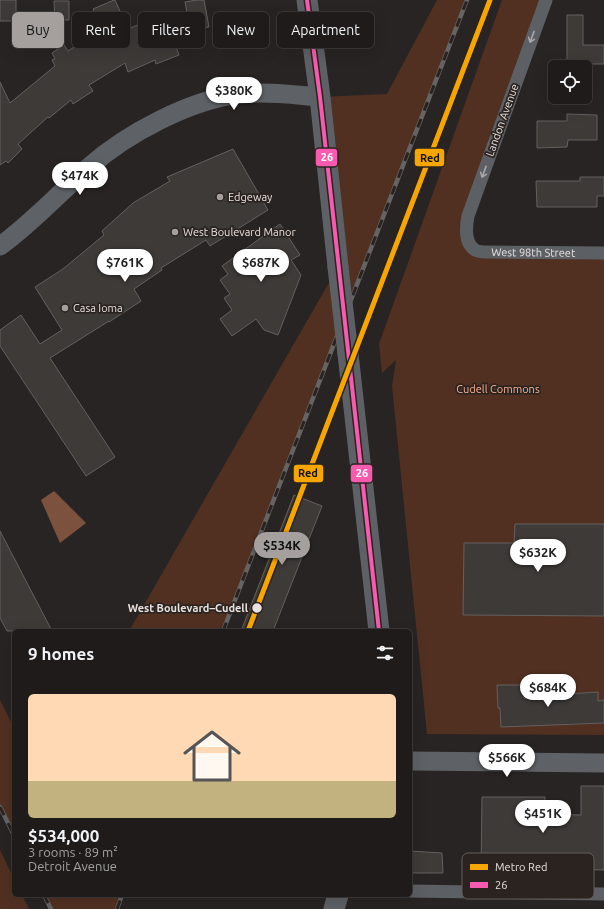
<!DOCTYPE html>
<html lang="en">
<head>
<meta charset="utf-8">
<style>
	body { margin:0; font-family:Ubuntu,sans-serif; background:#2b2827; color:#f1f3f6; height:100vh; display:flex; flex-direction:column; font-size:15px; white-space:nowrap }
	* { box-sizing:border-box; margin:0 }
	p { font-size:13px; color:#a1a1a2 }
	.icon { flex:none; width:22px; height:22px; fill:none; stroke:currentColor; stroke-width:2; stroke-linecap:round; stroke-linejoin:round }
	.map { position:relative; flex:1; overflow:hidden }
	.details { position:absolute; left:12px; top:629px; width:400px; height:268px; display:flex; flex-direction:column; background:#1e1b1a; border-radius:6px; box-shadow:0 4px 16px #0002,0 0 0 1px #3c3939 }
	.details>* { flex:none }
	.top-card { position:absolute; left:12px; top:12px; width:400px; height:36px; display:flex; gap:8px }
	.buttons { position:absolute; left:548px; top:60px; display:grid; gap:8px }
	.buttons a { display:grid; place-items:center; width:44px; height:44px; border-radius:6px; background:#1e1b1a; box-shadow:0 4px 16px #0002,0 0 0 1px #3c3939; font-size:20px }
	.price { position:absolute; translate:-50% -34px; padding:0 9px; border-radius:14px; background:#fff; color:#222; font-size:13px; line-height:26px; filter:drop-shadow(0 1px 2px #0008) }
	.price::after { content:''; position:absolute; left:50%; top:24px; width:12px; height:9px; margin-left:-6px; background:inherit; clip-path:polygon(0 0,100% 0,50% 100%) }
	.price.current { background:#a5a09e; color:#111 }
	ul { padding:0; list-style:none }
	li { display:grid; align-content:center; gap:8px; height:212px; padding:0 16px }
	li+li { border-top:1px solid #3c3939 }
	li span { display:grid; place-items:center; height:124px; border-radius:6px; color:#555 }
	li>.icon { margin-inline-start:auto }
	span .icon { width:72px; height:72px; fill:#fffc; stroke-width:1 }
	li b { font-size:17px }
	h2 { display:flex; justify-content:space-between; align-items:center; height:48px; padding:0 16px; font-size:17px }
	.tag { padding:0 14px; border-radius:6px; background:#1e1b1a; box-shadow:0 4px 16px #0002,0 0 0 1px #3c3939; font-size:14px; line-height:36px }
	.tag.current { background:#a5a09e; color:#111 }
	.map>svg:first-child { display:block }
	.green { fill:#513022 }
	.water { fill:#7c523f }
	.building { fill:#3d3a38; stroke:#646060 }
	.lines { fill:none; stroke-linecap:round; stroke-linejoin:round }
	.street { stroke:#5c5f64; stroke-width:13 }
	.secondary { stroke:#5e6166; stroke-width:19 }
	.primary { stroke:#5d6064; stroke-width:21 }
	.rail-casing { stroke:#646464; stroke-width:4.5 }
	.rail { stroke:#2b2320; stroke-width:3; stroke-dasharray:9; stroke-linecap:butt }
	.primary-bridge { stroke:#5d6064; stroke-width:21 }
	.bus-1-casing { stroke:#2b2320; stroke-width:7 }
	.bus-1 { stroke:#f75aaf; stroke-width:4 }
	.metro-1-casing { stroke:#2b2320; stroke-width:8 }
	.metro-1 { stroke:#f7a600; stroke-width:5 }
	.oneway { stroke:#a9a7a8 }
	.poi-dot { fill:#a5a09e; stroke:#2b2320; stroke-width:1.5 }
	.stop-dot { fill:#e8e2e0; stroke:#2b2320; stroke-width:1.5 }
	.labels { text-anchor:middle; dominant-baseline:central; stroke-width:3.5; stroke-linejoin:round; paint-order:stroke }
	.street-label { font-size:11px; fill:#e8e2e0; stroke:#2b2320 }
	.poi-label { font-size:11px; fill:#e8e2e0; stroke:#2b2320; text-anchor:start }
	.park-label { font-size:11px; fill:#fcb191; stroke:#2b2320 }
	.stop-label { font-size:11px; font-weight:bold; fill:#e8e2e0; stroke:#2b2320; text-anchor:end }
	.key { fill:#2b2320; stroke:#645c5a; stroke-width:1 }
	.key-label { font-size:11px; fill:#e8e2e0 }
	.line-badge { stroke:#2b2320; stroke-width:1.5 }
	.badge-label { font-size:11px; text-anchor:middle; font-weight:bold; fill:#fff }
	.pale-badge-label { font-size:11px; text-anchor:middle; font-weight:bold; fill:#111 }
</style>
</head>
<body>
<div class="map">
<svg width="604" height="909" viewBox="0 0 604 909">
	<rect width="100%" height="100%" fill="#282423"/>
	<g class="green">
		<path d="M 437,0 L 467,0 L 223,631 L 129,631 L 338,267 L 320,97 L 387,94 Z"/>
		<path d="M 502,0 L 546,0 L 468,216 L 475,250 L 604,253 L 604,735 L 427,734 L 392,386 L 396,360 L 382,373 L 379,344 Z"/>
		<path d="M 0,700 L 14,728 L 14,835 L 0,807 Z"/>
		<path d="M 0,850 L 14,879 L 14,895 L 22,895 L 29,909 L 0,909 Z"/>
		<path d="M 44,895 L 122,895 L 117,909 L 51,909 Z"/>
	</g>
	<path class="water" d="M 54,491 L 86,523 L 60,543 L 41,500 Z"/>
	<g class="building">
		<rect x="0" y="0" width="16" height="21"/>
		<path d="M 114,0 L 115,0 L 128,29 L 164,14 L 179,55 L 156,64 L 155,60 L 128,72 L 125,63 L 89,85 L 93,91 L 73,104 L 71,100 L 49,118 L 48,117 L 18,144 L 22,149 L 8,163 L 6,161 L 0,165 L 0,82 L 10,103 L 55,66 L 52,60 L 55,59 L 52,53 L 64,45 L 68,51 L 116,20 L 97,20 L 93,9 Z"/>
		<path d="M 197,0 L 204,0 L 209,27 L 190,30 L 185,2 Z"/>
		<path d="M 54,1 L 69,1 L 69,20 L 55,20 Z"/>
		<path d="M 567,15 L 583,15 L 583,45 L 604,45 L 604,64 L 567,64 Z"/>
		<path d="M 567,114 L 597,115 L 597,140 L 568,140 L 567,147 L 537,148 L 537,121 L 567,121 Z"/>
		<path d="M 233,149 L 268,210 L 210,246 L 206,240 L 161,268 L 162,270 L 134,289 L 141,301 L 109,322 L 109,321 L 50,358 L 115,457 L 86,476 L 0,346 L 0,330 L 21,315 L 40,344 L 62,330 L 35,287 L 63,269 L 104,235 L 102,231 L 133,203 L 170,181 L 167,177 Z"/>
		<path d="M 580,177 L 604,177 L 604,196 L 597,196 L 597,207 L 537,207 L 536,181 L 580,181 Z"/>
		<path d="M 280,224 L 300,255 L 291,260 L 301,275 L 278,335 L 264,330 L 256,319 L 232,336 L 220,319 L 232,310 L 224,298 L 230,294 L 220,280 L 228,274 L 222,266 Z"/>
		<path d="M 294,495 L 322,506 L 273,631 L 241,631 Z"/>
		<path d="M 515,524 L 604,524 L 604,616 L 463,615 L 464,543 L 514,543 Z"/>
		<path d="M 0,531 L 52,631 L 7,631 L 0,618 Z"/>
		<path d="M 497,685 L 523,685 L 524,698 L 551,698 L 551,695 L 598,692 L 598,701 L 604,700 L 604,723 L 501,727 L 500,708 L 498,708 Z"/>
		<path d="M 581,786 L 604,786 L 604,870 L 481,867 L 482,797 L 545,797 L 545,814 L 581,815 Z"/>
		<path d="M 410,851 L 442,853 L 443,873 L 410,873 Z"/>
	</g>
	<g class="lines">
		<g class="street">
			<path id="s1" d="M 546,0 L 468,216 C 466,227 464,243 475,250 C 478,252 484,252 488,252 L 604,253"/>
			<path d="M 410,891 L 604,894"/>
		</g>
		<g class="secondary">
			<path d="M 0,246 C 32,223 59,193 89,167 C 126,134 191,99 241,94 C 267,91 294,95 320,97"/>
			<path d="M 410,761 L 604,763"/>
		</g>
		<g class="primary">
			<path d="M 307,0 L 320,97 L 338,267"/>
			<path d="M 348,354 L 379,631"/>
			<path d="M 334,909 L 338,895"/>
		</g>
		<defs>
			<g id="rail">
				<path d="M 223,631 L 467,0"/>
				<path d="M 0,807 L 14,835"/>
				<path d="M 44,895 L 51,909"/>
				<path d="M 117,909 L 122,895"/>
			</g>
		</defs>
		<use href="#rail" class="rail-casing"/>
		<use href="#rail" class="rail"/>
		<path class="primary-bridge" d="M 338,267 L 348,354"/>
		<defs>
			<path id="bus-1" d="M 307,0 L 320,97 L 379,631"/>
		</defs>
		<use href="#bus-1" class="bus-1-casing"/>
		<use href="#bus-1" class="bus-1"/>
		<defs>
			<path id="metro-1" d="M 248,631 L 490,0"/>
		</defs>
		<use href="#metro-1" class="metro-1-casing"/>
		<use href="#metro-1" class="metro-1"/>
	</g>
	<defs><path id="oneway-shaft" d="M-6 0H5M1.5-3L5.5 0L1.5 3" fill="none" stroke-width="1.6" stroke-linecap="round" stroke-linejoin="round"/></defs>
	<g class="oneway">
		<use href="#oneway-shaft" transform="translate(532 37) rotate(110)"/>
		<use href="#oneway-shaft" transform="translate(484 172) rotate(110)"/>
	</g>
	<g class="poi-dot">
		<circle cx="220" cy="197" r="4"/>
		<circle cx="175" cy="232" r="4"/>
		<circle cx="65" cy="308" r="4"/>
	</g>
	<circle class="stop-dot" cx="257" cy="608" r="5.5"/>
	<g class="labels">
		<g class="street-label">
			<text transform="translate(502 120) rotate(-70)">Landon Avenue</text>
			<text stroke="none"><textPath href="#s1" startOffset="325">West 98th Street</textPath></text>
		</g>
		<g class="poi-label">
			<text x="228" y="197">Edgeway</text>
			<text x="183" y="232">West Boulevard Manor</text>
			<text x="73" y="308">Casa Ioma</text>
		</g>
		<g class="park-label">
			<text x="498" y="389">Cudell Commons</text>
		</g>
		<g class="stop-label">
			<text x="248" y="608">West Boulevard–Cudell</text>
		</g>
	</g>
	<rect x="462" y="853" width="132" height="46" rx="6" class="key"/>
	<rect x="470" y="864" width="18" height="6" fill="#f7a600"/>
	<rect x="470" y="882" width="18" height="6" fill="#f75aaf"/>
	<g class="key-label">
		<text x="495" y="871">Metro Red</text>
		<text x="495" y="889">26</text>
	</g>
	<g class="line-badge">
		<rect x="315" y="148" width="23" height="19" rx="4" fill="#f75aaf"/>
		<rect x="414" y="148" width="31" height="19" rx="4" fill="#f7a600"/>
		<rect x="350" y="464" width="23" height="19" rx="4" fill="#f75aaf"/>
		<rect x="293" y="464" width="31" height="19" rx="4" fill="#f7a600"/>
	</g>
	<g class="badge-label">
		<text x="327" y="161">26</text>
		<text x="362" y="477">26</text>
	</g>
	<g class="pale-badge-label">
		<text x="430" y="162">Red</text>
		<text x="308" y="477">Red</text>
	</g>
</svg>
<div class="buttons">
<a><svg class="icon" aria-label="locate" viewBox="0 0 24 24"><circle cx="12" cy="12" r="6"/><path d="M12 2v4M12 18v4M2 12h4M18 12h4"/></svg></a>
</div>
<b class="price" style="left:234px;top:111px">$380K</b>
<b class="price" style="left:80px;top:196px">$474K</b>
<b class="price" style="left:125px;top:283px">$761K</b>
<b class="price" style="left:261px;top:283px">$687K</b>
<b class="price current" style="left:282px;top:566px">$534K</b>
<b class="price" style="left:538px;top:573px">$632K</b>
<b class="price" style="left:548px;top:708px">$684K</b>
<b class="price" style="left:507px;top:778px">$566K</b>
<b class="price" style="left:543px;top:834px">$451K</b>
<div class="top-card">
<a class="tag current">Buy</a>
<a class="tag">Rent</a>
<a class="tag">Filters</a>
<a class="tag">New</a>
<a class="tag">Apartment</a>
</div>
<section class="details">
<h2>9 homes<svg class="icon" aria-label="filters" viewBox="0 0 24 24"><path d="M4 7h16M4 17h16"/><circle cx="9" cy="7" r="2"/><circle cx="15" cy="17" r="2"/></svg></h2>
<ul>
<li><span style="background:linear-gradient(#ffd9b3 70%,#c2b280 0)"><svg class="icon" aria-label="home" viewBox="0 0 24 24"><path d="M3 11l9-7 9 7M6 9v11h12V9"/></svg></span><div><b>$534,000</b><p>3 rooms · 89 m²</p><p>Detroit Avenue</p></div></li>
</ul>
</section>
</div>
</body>
</html>
